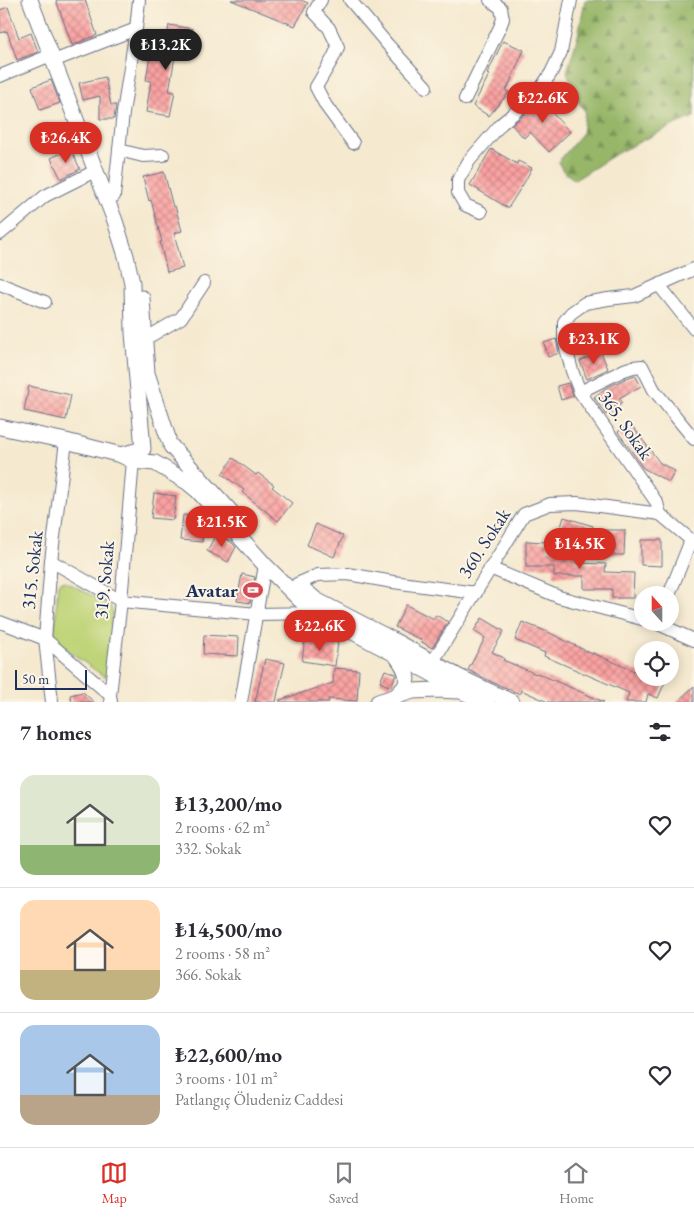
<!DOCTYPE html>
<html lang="en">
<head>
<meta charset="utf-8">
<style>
	body { margin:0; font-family:"EB Garamond",serif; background:#f7f7f7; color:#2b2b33; height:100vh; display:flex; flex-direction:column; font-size:19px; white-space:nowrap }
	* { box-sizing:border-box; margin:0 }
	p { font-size:16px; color:#7c7c81 }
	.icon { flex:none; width:28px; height:28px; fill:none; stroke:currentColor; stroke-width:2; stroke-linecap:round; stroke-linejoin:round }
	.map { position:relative; height:702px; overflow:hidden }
	.sheet { display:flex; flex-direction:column; background:#fff; flex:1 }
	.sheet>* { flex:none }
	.needle { width:32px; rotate:339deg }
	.buttons { position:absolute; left:634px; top:586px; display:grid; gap:10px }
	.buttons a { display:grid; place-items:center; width:45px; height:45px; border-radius:50%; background:#fff; box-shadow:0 2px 12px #0003; font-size:25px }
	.scale { position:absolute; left:15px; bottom:12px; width:72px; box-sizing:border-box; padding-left:5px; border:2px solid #1b2f5e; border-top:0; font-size:14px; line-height:18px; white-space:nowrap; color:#1b2f5e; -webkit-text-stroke:4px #fcf5e5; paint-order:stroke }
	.price { position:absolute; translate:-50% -42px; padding:0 11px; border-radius:18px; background:#d93025; color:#fff; font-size:16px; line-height:32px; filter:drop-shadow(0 1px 2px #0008) }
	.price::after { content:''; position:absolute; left:50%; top:30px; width:15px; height:11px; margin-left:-8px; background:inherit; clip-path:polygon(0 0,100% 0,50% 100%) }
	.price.current { background:#222; color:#fff }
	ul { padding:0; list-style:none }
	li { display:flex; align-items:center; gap:15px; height:125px; padding:0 20px }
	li+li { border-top:1px solid #e1e1e2 }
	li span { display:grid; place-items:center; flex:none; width:140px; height:100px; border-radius:15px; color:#555 }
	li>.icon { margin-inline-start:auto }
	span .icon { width:60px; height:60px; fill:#fffc; stroke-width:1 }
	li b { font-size:21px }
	h2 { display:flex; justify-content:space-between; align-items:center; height:60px; padding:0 20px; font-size:21px }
	.tab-bar { display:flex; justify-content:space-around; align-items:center; height:70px; border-top:1px solid #e1e1e2; background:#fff; font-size:14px; color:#7c7c81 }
	.tab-bar a { display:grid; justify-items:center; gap:2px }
	.tab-bar .current { color:#d93025 }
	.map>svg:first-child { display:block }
	.forest { fill:url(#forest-firs); stroke:#597263 }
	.green { fill:#bfd478; stroke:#6d826b }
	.building { fill:url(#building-cross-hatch) }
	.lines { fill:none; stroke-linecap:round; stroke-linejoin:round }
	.minor-casing { stroke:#677086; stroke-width:14 }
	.major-casing { stroke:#677086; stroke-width:17 }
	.minor { stroke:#fff; stroke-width:12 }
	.major { stroke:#fff; stroke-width:15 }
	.labels { text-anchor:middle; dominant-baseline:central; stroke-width:4; stroke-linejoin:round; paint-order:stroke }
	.street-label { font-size:19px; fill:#1b2f5e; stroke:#fcf5e5 }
	.poi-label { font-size:19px; font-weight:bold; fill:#1b2f5e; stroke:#fcf5e5; text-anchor:end }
</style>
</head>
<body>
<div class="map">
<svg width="694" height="702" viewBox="0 0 694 702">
	<defs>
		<pattern id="forest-firs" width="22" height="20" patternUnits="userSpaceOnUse" patternTransform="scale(1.25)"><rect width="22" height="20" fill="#97b668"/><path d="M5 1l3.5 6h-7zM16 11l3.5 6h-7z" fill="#7a9459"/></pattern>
		<pattern id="building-cross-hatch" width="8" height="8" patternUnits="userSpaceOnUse" patternTransform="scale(1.25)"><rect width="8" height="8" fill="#fba2a1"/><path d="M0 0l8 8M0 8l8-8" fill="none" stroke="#ca8486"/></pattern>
	</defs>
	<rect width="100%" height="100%" fill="#fcf5e5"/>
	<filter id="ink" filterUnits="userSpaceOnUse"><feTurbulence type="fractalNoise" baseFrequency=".02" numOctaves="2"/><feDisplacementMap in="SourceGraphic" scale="10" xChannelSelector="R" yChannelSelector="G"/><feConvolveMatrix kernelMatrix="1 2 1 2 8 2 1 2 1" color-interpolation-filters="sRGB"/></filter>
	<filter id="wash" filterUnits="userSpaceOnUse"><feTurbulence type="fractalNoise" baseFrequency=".0096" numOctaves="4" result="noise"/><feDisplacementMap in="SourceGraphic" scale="20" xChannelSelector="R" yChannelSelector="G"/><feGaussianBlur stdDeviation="1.12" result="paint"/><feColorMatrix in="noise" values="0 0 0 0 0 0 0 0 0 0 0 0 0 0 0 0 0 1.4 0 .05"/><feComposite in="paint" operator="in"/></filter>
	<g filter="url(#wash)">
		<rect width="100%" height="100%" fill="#f5e9cf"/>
		<path class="forest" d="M 585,0 L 694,0 L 694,117 L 670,127 L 619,152 L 575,180 L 563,171 L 558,162 L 582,134 L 585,111 L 579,103 L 567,72 L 578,36 Z"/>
		<path class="green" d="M 64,581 L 110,605 L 113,612 L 108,672 L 105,677 L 56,642 L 54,637 L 58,585 L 60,582 Z"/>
		<g id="blocks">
			<g class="building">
				<path d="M 56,0 L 85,0 L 97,35 L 72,45 Z"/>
				<path d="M 231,0 L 301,0 L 308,3 L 295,26 Z"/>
				<path d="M 8,7 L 19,38 L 31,33 L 38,52 L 17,60 L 7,31 L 0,33 L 0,10 Z"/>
				<path d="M 169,25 L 193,29 L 189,53 L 176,51 L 169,91 L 175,92 L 170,116 L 146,112 L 151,81 L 146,80 L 150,55 L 163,58 Z"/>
				<path d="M 503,41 L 524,50 L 506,91 L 509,92 L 489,116 L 473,106 L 489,75 L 487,74 Z"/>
				<path d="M 105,77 L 111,105 L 116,105 L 114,119 L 100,119 L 100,96 L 83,100 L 79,83 Z"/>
				<path d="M 51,80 L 60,103 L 40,110 L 32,87 Z"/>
				<path d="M 547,94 L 559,107 L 552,113 L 570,132 L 549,152 L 530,132 L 524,138 L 512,125 L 542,100 Z"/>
				<path d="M 71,149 L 80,169 L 61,179 L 51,158 Z"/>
				<path d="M 491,149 L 517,164 L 518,161 L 532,168 L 524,183 L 508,208 L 470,185 Z"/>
				<path d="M 164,172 L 173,207 L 175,206 L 182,231 L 174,233 L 183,268 L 167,272 L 160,242 L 162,242 L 151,200 L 149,201 L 143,177 Z"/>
				<path d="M 556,339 L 559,353 L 548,357 L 544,343 Z"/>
				<path d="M 601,352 L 608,369 L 587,379 L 580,361 Z"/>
				<path d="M 635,375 L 641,386 L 619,398 L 622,402 L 606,415 L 594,397 L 606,388 L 627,378 Z"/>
				<path d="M 568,383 L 573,396 L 561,400 L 557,386 Z"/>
				<path d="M 29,386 L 71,395 L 66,420 L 24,411 Z"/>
				<path d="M 630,423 L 660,463 L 675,471 L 669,482 L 643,468 L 618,432 Z"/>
				<path d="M 233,458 L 256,475 L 258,473 L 274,485 L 272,487 L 292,503 L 278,521 L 242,492 L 244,490 L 222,474 Z"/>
				<path d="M 154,493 L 176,496 L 173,520 L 151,518 Z"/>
				<path d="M 183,515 L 205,517 L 202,542 L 180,540 Z"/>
				<path d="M 564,517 L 593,526 L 587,545 L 558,536 Z"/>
				<path d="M 316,524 L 343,536 L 334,557 L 307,545 Z"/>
				<path d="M 603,530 L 625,530 L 624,555 L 607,555 L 608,551 L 603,550 Z"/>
				<path d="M 216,534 L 231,542 L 236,547 L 228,562 L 207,551 Z"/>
				<path d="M 641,540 L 662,540 L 662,566 L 641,565 Z"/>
				<path d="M 526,541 L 547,542 L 547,550 L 576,551 L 576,563 L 606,564 L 605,572 L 634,573 L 633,598 L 612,598 L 612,589 L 584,589 L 584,576 L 554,576 L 554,567 L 526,567 Z"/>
				<path d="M 242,574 L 255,577 L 250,603 L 237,601 Z"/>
				<path d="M 406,605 L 434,619 L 436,615 L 448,622 L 432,648 L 420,641 L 421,640 L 395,627 Z"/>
				<path d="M 482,618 L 504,631 L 492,652 L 504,658 L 503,660 L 536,674 L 537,673 L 604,702 L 548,702 L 521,690 L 520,694 L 492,682 L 468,670 L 485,638 L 474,631 Z"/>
				<path d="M 522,622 L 548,632 L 592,654 L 593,653 L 634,671 L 635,670 L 642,673 L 642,678 L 653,678 L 665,682 L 658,698 L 648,694 L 646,702 L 626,702 L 629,693 L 544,656 L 545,653 L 515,640 Z"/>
				<path d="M 204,635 L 239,637 L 238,656 L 203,654 Z"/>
				<path d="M 305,637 L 338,642 L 335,666 L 302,661 Z"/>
				<path d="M 265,659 L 285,663 L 278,692 L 276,702 L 255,702 Z"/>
				<path d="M 334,668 L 359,670 L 357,701 L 328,699 L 329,702 L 280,702 L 280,700 L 333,683 Z"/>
				<path d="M 385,670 L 396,674 L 391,687 L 380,682 Z"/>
				<path d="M 694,686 L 694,702 L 677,702 Z"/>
				<path d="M 83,692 L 94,702 L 72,702 L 70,695 Z"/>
			</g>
		</g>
	</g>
	<g filter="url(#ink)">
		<use href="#blocks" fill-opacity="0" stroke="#677086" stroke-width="1"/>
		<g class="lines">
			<defs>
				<g id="minor">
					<path d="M 321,0 L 314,12 L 329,28 L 338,47 L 333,58 L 316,87 L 326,106 L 353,143"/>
					<path d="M 350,0 L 388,45 L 426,87"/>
					<path d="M 61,58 L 136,29"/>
					<path d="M 0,76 L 51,55"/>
					<path d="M 465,99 L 500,27 L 503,19 L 501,8 L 490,0"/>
					<path d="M 119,150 L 143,156 L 163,155"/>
					<path d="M 114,196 L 123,113 L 136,29 L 139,0"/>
					<path d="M 481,212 L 465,205 L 458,193 L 458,180 L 469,161 L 501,124 L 537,94 L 551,73 L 561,52 L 571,0"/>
					<path d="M 0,234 L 45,196 L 95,171"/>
					<path d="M 0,284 L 45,302"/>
					<path d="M 659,285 L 694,329"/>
					<path d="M 145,339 L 181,318 L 204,283"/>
					<path d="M 580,392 L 624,370 L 633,367 L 642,366 L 654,390 L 694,439"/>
					<path d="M 660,514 L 657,503 L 580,392 L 572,371 L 564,340 L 564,322 L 571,313 L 585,303 L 608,299 L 634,296 L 694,269"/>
					<path d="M 51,561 L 121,601 L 257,614 L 317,613"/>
					<path d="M 490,568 L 559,597 L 642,619"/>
					<path d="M 297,584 L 318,575 L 348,574 L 393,582 L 476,593"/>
					<path d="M 669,595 L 691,540"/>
					<path d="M 0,622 L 45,639 L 110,695"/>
					<path d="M 654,622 L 694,640"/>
					<path d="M 432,663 L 524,514 L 550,504 L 577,503 L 660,514 L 691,540 L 694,542"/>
					<path d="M 52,702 L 45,639 L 51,561 L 66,441"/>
					<path d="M 111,702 L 110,695 L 121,601 L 133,461"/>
					<path d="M 241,702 L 265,565"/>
				</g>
				<g id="major">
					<path d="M 30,0 L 115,221 L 126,256 L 132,283 L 133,333 L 143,449 L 121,455"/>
					<path d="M 142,298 L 147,373 L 168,438"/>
					<path d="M 0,427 L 66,441 L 121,455 L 133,461 L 155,463 L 187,482 L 198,491 L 265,565 L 299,599 L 317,613 L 427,671 L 463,692 L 487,702"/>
					<path d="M 171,446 L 231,512"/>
					<path d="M 303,589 L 316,600 L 391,639 L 459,677 L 512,702"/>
					<path d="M 395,654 C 401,662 411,675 405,686 C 403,689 399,693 396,696"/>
					<path d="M 378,702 L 413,691 L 438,690 L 457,691"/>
				</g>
			</defs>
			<use href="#minor" class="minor-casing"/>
			<use href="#major" class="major-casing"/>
			<use href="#minor" class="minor"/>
			<use href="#major" class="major"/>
		</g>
	</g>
	<defs>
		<symbol id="stadium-bare" viewBox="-9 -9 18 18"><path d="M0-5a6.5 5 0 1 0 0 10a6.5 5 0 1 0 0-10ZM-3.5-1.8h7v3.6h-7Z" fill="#d1495b" stroke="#fcf5e5" stroke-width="2.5" paint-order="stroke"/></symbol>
	</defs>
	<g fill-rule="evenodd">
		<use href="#stadium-bare" x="239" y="576" width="28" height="28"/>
	</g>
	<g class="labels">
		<g class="street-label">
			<text transform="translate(626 425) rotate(55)">365. Sokak</text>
			<text transform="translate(484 543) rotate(-57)">360. Sokak</text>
			<text transform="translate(32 570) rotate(-84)">315. Sokak</text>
			<text transform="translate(104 580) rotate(-85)">319. Sokak</text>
		</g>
		<g class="poi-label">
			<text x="238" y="590">Avatar</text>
		</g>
	</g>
</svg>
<div class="buttons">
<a><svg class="needle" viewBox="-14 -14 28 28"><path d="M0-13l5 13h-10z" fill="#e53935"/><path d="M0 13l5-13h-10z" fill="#7c7c81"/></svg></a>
<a><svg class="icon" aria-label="locate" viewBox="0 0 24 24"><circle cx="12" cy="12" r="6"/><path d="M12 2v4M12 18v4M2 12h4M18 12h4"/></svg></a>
</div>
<div class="scale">50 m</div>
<b class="price current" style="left:166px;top:71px">₺13.2K</b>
<b class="price" style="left:543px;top:124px">₺22.6K</b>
<b class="price" style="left:66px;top:164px">₺26.4K</b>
<b class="price" style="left:594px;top:365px">₺23.1K</b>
<b class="price" style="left:222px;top:548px">₺21.5K</b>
<b class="price" style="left:580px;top:570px">₺14.5K</b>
<b class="price" style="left:320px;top:652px">₺22.6K</b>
</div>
<section class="sheet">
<h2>7 homes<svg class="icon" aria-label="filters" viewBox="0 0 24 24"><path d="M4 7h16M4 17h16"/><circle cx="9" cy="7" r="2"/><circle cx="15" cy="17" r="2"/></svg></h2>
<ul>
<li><span style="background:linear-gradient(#dfe7d0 70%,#8fb573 0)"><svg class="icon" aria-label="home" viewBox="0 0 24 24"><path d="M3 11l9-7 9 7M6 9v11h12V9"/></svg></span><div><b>₺13,200/mo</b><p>2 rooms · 62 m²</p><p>332. Sokak</p></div><svg class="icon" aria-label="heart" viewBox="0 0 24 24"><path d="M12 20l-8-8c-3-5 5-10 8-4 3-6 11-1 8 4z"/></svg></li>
<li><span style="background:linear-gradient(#ffd9b3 70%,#c2b280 0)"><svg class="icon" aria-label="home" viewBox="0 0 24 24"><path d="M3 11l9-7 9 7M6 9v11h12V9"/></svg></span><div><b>₺14,500/mo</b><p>2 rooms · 58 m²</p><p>366. Sokak</p></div><svg class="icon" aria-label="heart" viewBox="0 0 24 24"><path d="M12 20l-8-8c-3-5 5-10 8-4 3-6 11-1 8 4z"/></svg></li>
<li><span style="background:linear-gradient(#a9c7e8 70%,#b9a48a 0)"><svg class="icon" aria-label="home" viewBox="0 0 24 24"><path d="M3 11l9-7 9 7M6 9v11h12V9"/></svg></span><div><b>₺22,600/mo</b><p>3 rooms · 101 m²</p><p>Patlangıç Öludeniz Caddesi</p></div><svg class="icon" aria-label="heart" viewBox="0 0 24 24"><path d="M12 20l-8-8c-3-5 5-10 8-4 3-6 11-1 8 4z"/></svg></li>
</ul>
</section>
<nav class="tab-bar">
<a class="current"><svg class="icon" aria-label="map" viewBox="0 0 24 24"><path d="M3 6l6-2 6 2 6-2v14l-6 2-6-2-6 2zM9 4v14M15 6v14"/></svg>Map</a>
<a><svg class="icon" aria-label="saved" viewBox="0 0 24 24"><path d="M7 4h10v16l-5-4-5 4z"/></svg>Saved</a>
<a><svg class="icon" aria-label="home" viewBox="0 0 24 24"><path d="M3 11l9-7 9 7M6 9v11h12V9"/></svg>Home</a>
</nav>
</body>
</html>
